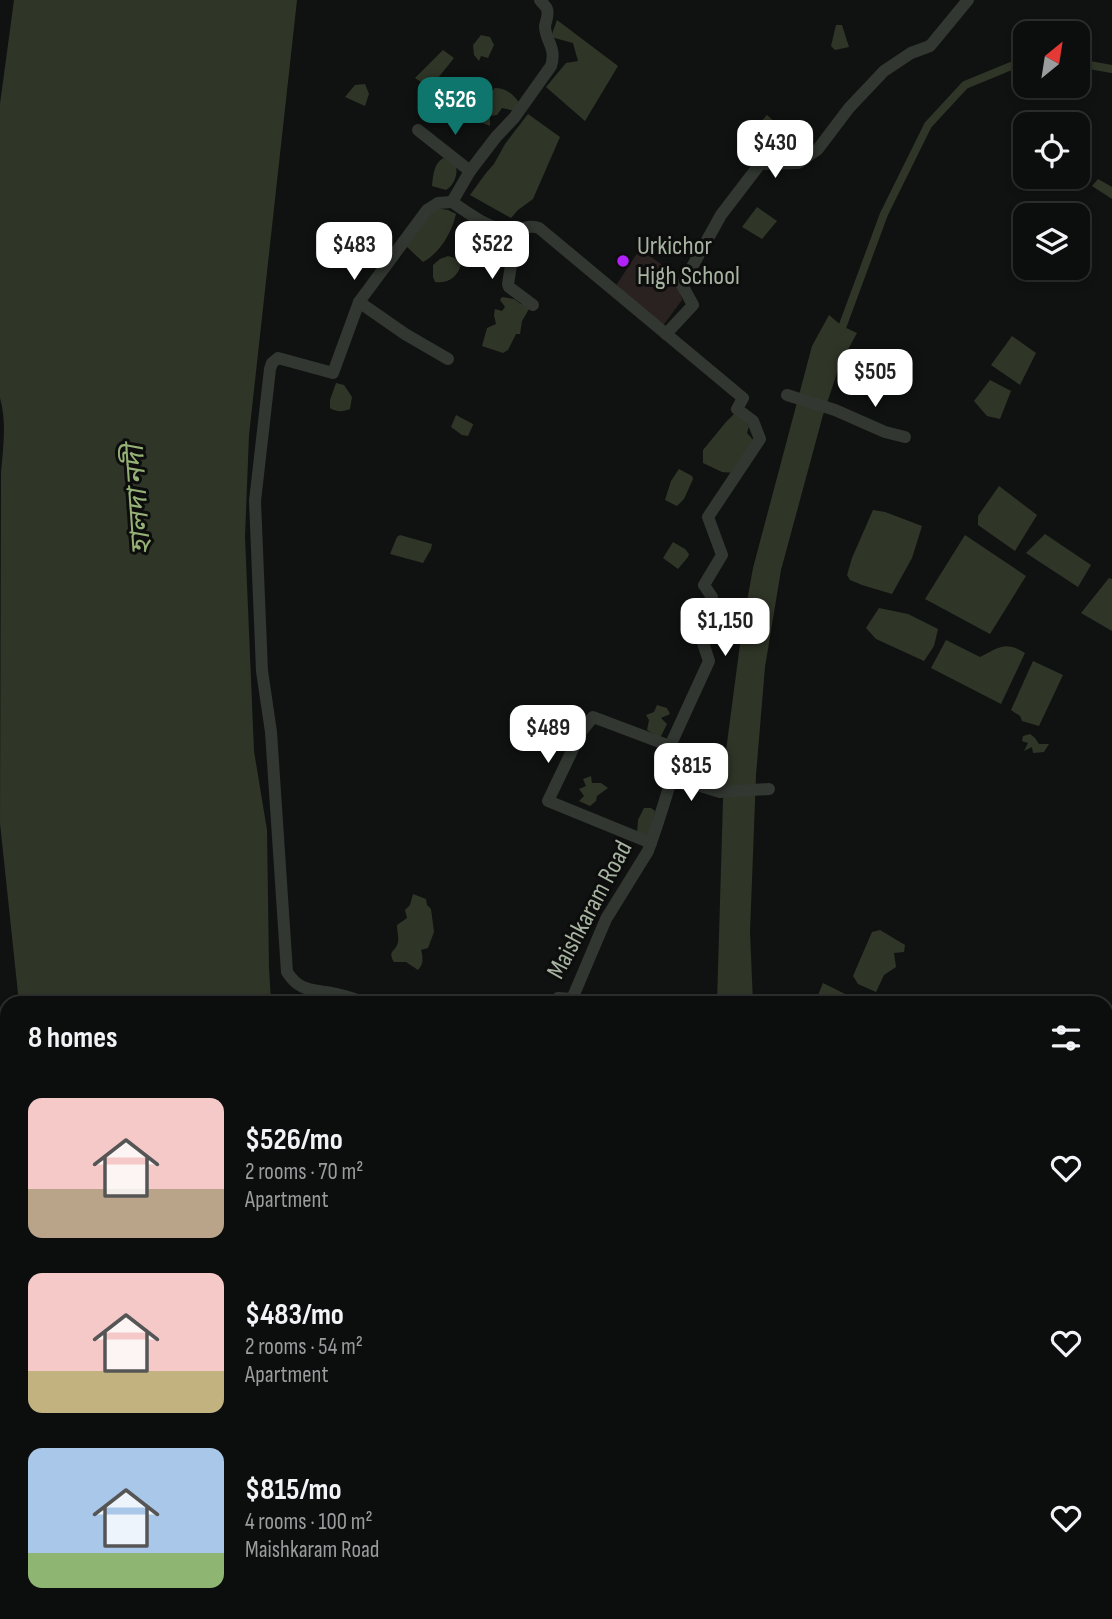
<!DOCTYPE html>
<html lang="en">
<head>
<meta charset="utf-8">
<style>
	body { margin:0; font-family:"Sofia Sans Condensed","Noto Sans Bengali",sans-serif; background:#151716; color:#f1f3f6; height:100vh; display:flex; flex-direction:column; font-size:26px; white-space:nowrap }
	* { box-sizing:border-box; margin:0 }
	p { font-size:23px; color:#9a9c9d }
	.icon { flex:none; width:38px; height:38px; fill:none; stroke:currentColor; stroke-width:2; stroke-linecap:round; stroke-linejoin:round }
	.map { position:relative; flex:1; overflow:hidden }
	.sheet { position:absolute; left:0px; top:996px; width:1113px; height:625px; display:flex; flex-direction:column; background:#0c0e0d; border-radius:21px 21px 0 0; box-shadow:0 4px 10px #0003,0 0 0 2px #2c2e2e }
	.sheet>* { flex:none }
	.needle { width:46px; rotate:30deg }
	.fabs { position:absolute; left:1013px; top:21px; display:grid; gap:14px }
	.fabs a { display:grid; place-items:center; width:77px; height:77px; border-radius:14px; background:#0c0e0d; box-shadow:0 4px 10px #0003,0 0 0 2px #2c2e2e; font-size:35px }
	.price { position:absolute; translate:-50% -60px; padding:0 16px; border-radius:14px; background:#fff; color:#222; font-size:23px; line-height:46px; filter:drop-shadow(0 2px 4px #0008) }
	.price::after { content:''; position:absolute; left:50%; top:42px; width:21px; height:16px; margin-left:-10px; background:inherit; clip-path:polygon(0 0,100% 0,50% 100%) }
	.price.selected { background:#0f766e; color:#fff }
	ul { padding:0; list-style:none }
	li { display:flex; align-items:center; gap:21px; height:175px; padding:0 28px }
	li span { display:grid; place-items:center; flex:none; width:196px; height:140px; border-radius:14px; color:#555 }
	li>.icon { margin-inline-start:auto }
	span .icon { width:84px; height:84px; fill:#fffc; stroke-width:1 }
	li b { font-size:30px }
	h2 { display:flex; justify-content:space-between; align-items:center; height:84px; padding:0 28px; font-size:30px }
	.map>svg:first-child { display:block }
	.green { fill:#2a2221 }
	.water { fill:#2f3627 }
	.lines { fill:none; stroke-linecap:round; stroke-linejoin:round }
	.canal { stroke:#2f3627; stroke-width:8 }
	.minor { stroke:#323731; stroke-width:12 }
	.poi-dot { fill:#b321fa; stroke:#0c0d0c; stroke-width:2.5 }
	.labels { text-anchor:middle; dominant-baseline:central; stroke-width:6; stroke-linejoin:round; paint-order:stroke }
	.poi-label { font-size:26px; fill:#a7b4a1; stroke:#0c0d0c; text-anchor:start }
	.street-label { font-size:26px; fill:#a7b4a1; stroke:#0c0d0c }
	.water-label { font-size:28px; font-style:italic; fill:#95b175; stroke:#0c0d0c }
</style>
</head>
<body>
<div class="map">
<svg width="1112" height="1619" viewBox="0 0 1112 1619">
	<rect width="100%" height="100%" fill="#101211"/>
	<path class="green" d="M 640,249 L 675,274 L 682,300 L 662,327 L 615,287 Z"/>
	<g class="water">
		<path d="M 14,0 L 297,0 L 249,435 L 245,537 L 254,751 L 267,830 L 269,967 L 271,1003 L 19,1003 L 0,823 L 1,473 C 3,448 7,422 0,398 L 0,104 Z"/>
		<path d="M 557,20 L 618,66 L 585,121 L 546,87 L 566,63 L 578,61 L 573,43 L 551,37 Z"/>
		<path d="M 836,25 L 842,25 L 849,47 L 835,50 L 831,46 Z"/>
		<path d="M 481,35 L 490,37 L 494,45 L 488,58 L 481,56 L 479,61 L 474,55 L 473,45 Z"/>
		<path d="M 443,50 L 454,58 L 430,88 L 415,78 Z"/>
		<path d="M 365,84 L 369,94 L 365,106 L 345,97 L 355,85 Z"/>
		<path d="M 495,88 C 505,88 514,94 519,103 L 515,111 L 502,108 L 497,115 L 490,116 L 490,126 L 470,118 L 470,111 L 475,111 Z"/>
		<path d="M 528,114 L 560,137 L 533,199 L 518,210 L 511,218 L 470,195 L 486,173 L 494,164 L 505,144 Z"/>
		<path d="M 767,115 L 780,127 L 772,140 L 754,129 Z"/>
		<path d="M 444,158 L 456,166 C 458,175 454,185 446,190 L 432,186 C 433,176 434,162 444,158 Z"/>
		<path d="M 1098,179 L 1112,187 L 1112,199 L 1092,186 Z"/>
		<path d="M 757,207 L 777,221 L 762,239 L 742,227 Z"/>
		<path d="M 436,208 L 448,210 L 456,214 C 452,232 440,253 423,262 L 405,245 Z"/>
		<path d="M 448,256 L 458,259 L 461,264 C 458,277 448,284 435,282 L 433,277 L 433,265 L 440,259 Z"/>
		<path d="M 502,297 L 514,299 L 521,304 L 528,305 L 529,309 L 522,321 L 520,334 L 516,334 L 508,350 L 503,353 L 482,346 L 487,328 L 496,324 L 494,315 L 495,309 L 502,311 L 505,307 L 500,300 Z"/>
		<path d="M 829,315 L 842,326 L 857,333 L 840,364 L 823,415 L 781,570 L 765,667 L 756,775 L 750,932 L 753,1003 L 717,1003 L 724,766 L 742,629 L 753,568 L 812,346 Z"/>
		<path d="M 1012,336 L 1036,353 L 1020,385 L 991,365 Z"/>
		<path d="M 990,380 L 1011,391 L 1000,419 L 987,416 L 974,401 Z"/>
		<path d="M 336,383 L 344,385 L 352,397 L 350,409 C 343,412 336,412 330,408 L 330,400 Z"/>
		<path d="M 736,412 L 749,426 L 747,433 L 755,442 L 735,473 L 722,472 L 703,463 L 703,450 L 726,422 Z"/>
		<path d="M 456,415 L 473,424 L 473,425 L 468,436 L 462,435 L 451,427 Z"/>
		<path d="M 679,469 L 692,476 L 693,479 L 684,499 L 677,506 L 665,500 L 671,481 Z"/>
		<path d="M 999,486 L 1037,515 L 1015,551 L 978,525 L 978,516 Z"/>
		<path d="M 873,510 L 885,512 L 922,526 L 912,558 L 892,594 L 862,585 L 850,580 L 847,575 L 852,558 Z"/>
		<path d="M 1045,534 L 1091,565 L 1078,587 L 1026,553 Z"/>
		<path d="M 400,535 L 432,544 L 431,549 L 423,563 L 390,554 L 397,537 Z"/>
		<path d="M 965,535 L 1026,576 L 990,634 L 925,599 Z"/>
		<path d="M 673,542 L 685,549 L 689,554 L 688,557 L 678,569 L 663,558 Z"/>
		<path d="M 1109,578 L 1112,579 L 1112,631 L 1081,613 Z"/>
		<path d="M 879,608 L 908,614 L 938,629 L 934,646 L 924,661 L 876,639 L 866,628 Z"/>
		<path d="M 946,640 L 980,657 C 998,648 1005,640 1025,653 L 1001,704 L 931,668 Z"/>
		<path d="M 1033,661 L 1063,675 L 1039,726 L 1022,721 L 1020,716 L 1011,710 Z"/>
		<path d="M 657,705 L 667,708 L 670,714 L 661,718 L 667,724 L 660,738 L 647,730 L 649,720 L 646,715 L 654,712 Z"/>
		<path d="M 1030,734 L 1035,738 L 1039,744 L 1049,744 L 1044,752 L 1033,753 L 1032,747 L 1024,751 L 1028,743 L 1022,741 L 1023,736 Z"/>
		<path d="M 591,776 L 592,783 L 601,783 L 608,788 L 597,796 L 596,801 L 590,806 L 579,801 L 584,796 L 579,789 L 586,786 L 583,779 Z"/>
		<path d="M 644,808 L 651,808 L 655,811 L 649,836 L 637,834 L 638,820 Z"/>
		<path d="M 413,894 L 426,899 L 427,905 L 431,909 L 434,932 L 428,948 L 421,950 C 423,957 424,964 418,970 L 406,962 L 394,962 C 387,950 396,952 398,942 C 399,937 397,931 397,925 L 407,918 L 405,910 L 410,905 Z"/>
		<path d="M 880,930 L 905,945 L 904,952 L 894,953 L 896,967 L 884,975 L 876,992 L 858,984 L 853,976 L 872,932 Z"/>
		<path d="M 823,983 L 863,1003 L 826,1003 L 816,1000 Z"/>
		<path d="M 99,1614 L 355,1614 L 356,1619 L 99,1619 Z"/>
		<path d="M 586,1614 L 626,1614 L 623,1619 L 589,1619 Z"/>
	</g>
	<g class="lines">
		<g class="canal">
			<path d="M 1078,63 L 1112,69"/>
			<path d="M 840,333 L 884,214 L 928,125 L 965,85 L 1016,64 L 1026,64"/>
		</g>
		<g class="minor">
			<path d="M 540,0 C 542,3 546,6 547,9 C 549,15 546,20 545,26 C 545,41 557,47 551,66 L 514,118 L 496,137 L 470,171 L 452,202 C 469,213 490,231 512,230 C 522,230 529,224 539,228 L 743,398 L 737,409 L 753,421 L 760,439 L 708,517 L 722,555 L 704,585 L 712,597 L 697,625 L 709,661 L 670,746 L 677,760 C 668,791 659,821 648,851 L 606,919 L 572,999 L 558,998 L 554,1003"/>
			<path d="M 418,130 L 470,171"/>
			<path d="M 513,230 L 513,253 L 508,284 L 509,287 L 533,305"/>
			<path d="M 359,302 L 333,373 L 278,358 L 272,363 L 270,369 L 255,501 L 262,671 L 271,732 L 287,972 C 298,989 307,989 326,992 C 339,994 353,998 365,1003"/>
			<path d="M 666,334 L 693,305 L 682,285 L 721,215 L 760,164 L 798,163 L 818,149 L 849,108 L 884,71 L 911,53 L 930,46 L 968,0"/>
			<path d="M 448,359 L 405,334 L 359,302 L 427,210 L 438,203 L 452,202"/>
			<path d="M 787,395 L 835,410 L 885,432 L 905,437"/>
			<path d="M 672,779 L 691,787 L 694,784 L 720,792 L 769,789"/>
			<path d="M 651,843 L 548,801 L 581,732 L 593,717 L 670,746"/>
			<path d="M 0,1267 L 7,1277"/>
			<path d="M 0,1405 L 7,1396"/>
			<path d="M 0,1589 L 7,1592"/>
			<path d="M 37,1614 L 38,1619"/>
			<path d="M 390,1614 L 391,1619"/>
			<path d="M 579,1614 L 582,1619"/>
		</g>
	</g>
	<circle class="poi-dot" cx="623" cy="261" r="7"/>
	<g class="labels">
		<g class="poi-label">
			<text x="637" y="246">Urkichor<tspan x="637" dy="30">High School</tspan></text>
		</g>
		<g class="street-label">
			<text transform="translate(590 910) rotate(-62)">Maishkaram Road</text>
		</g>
		<g class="water-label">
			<text transform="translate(138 500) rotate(-94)">হালদা নদী</text>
		</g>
	</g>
</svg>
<div class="fabs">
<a><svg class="needle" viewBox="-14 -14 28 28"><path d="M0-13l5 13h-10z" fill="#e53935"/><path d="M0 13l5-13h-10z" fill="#9a9c9d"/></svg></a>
<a><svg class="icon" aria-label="locate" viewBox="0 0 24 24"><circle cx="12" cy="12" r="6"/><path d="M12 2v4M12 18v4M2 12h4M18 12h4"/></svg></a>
<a><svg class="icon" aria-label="layers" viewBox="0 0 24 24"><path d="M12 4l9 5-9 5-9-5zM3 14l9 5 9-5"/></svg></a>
</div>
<b class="price selected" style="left:455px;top:137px">$526</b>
<b class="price" style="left:775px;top:180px">$430</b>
<b class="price" style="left:492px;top:281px">$522</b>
<b class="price" style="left:354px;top:282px">$483</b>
<b class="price" style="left:875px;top:409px">$505</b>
<b class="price" style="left:725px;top:658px">$1,150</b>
<b class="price" style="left:548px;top:765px">$489</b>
<b class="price" style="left:691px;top:803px">$815</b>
<section class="sheet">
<h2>8 homes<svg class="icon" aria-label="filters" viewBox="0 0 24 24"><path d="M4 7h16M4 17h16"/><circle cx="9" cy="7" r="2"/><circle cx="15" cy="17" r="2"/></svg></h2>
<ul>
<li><span style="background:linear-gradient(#f6c9c9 65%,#b9a48a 0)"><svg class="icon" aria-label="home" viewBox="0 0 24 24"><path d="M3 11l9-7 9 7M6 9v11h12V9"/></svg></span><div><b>$526/mo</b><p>2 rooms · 70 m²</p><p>Apartment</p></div><svg class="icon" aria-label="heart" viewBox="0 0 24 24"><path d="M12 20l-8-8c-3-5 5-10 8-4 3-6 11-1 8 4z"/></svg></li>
<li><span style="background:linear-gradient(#f6c9c9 70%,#c2b280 0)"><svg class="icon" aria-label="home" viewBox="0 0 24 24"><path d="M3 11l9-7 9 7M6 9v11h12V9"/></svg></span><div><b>$483/mo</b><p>2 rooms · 54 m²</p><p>Apartment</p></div><svg class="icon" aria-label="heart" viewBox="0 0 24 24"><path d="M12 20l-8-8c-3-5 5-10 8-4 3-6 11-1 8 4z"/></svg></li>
<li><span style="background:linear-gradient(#a9c7e8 75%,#8fb573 0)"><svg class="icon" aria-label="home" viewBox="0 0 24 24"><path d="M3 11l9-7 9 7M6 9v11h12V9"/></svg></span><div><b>$815/mo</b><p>4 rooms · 100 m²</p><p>Maishkaram Road</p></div><svg class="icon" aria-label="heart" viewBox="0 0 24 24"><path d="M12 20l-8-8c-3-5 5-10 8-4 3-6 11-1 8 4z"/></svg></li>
</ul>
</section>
</div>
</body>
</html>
